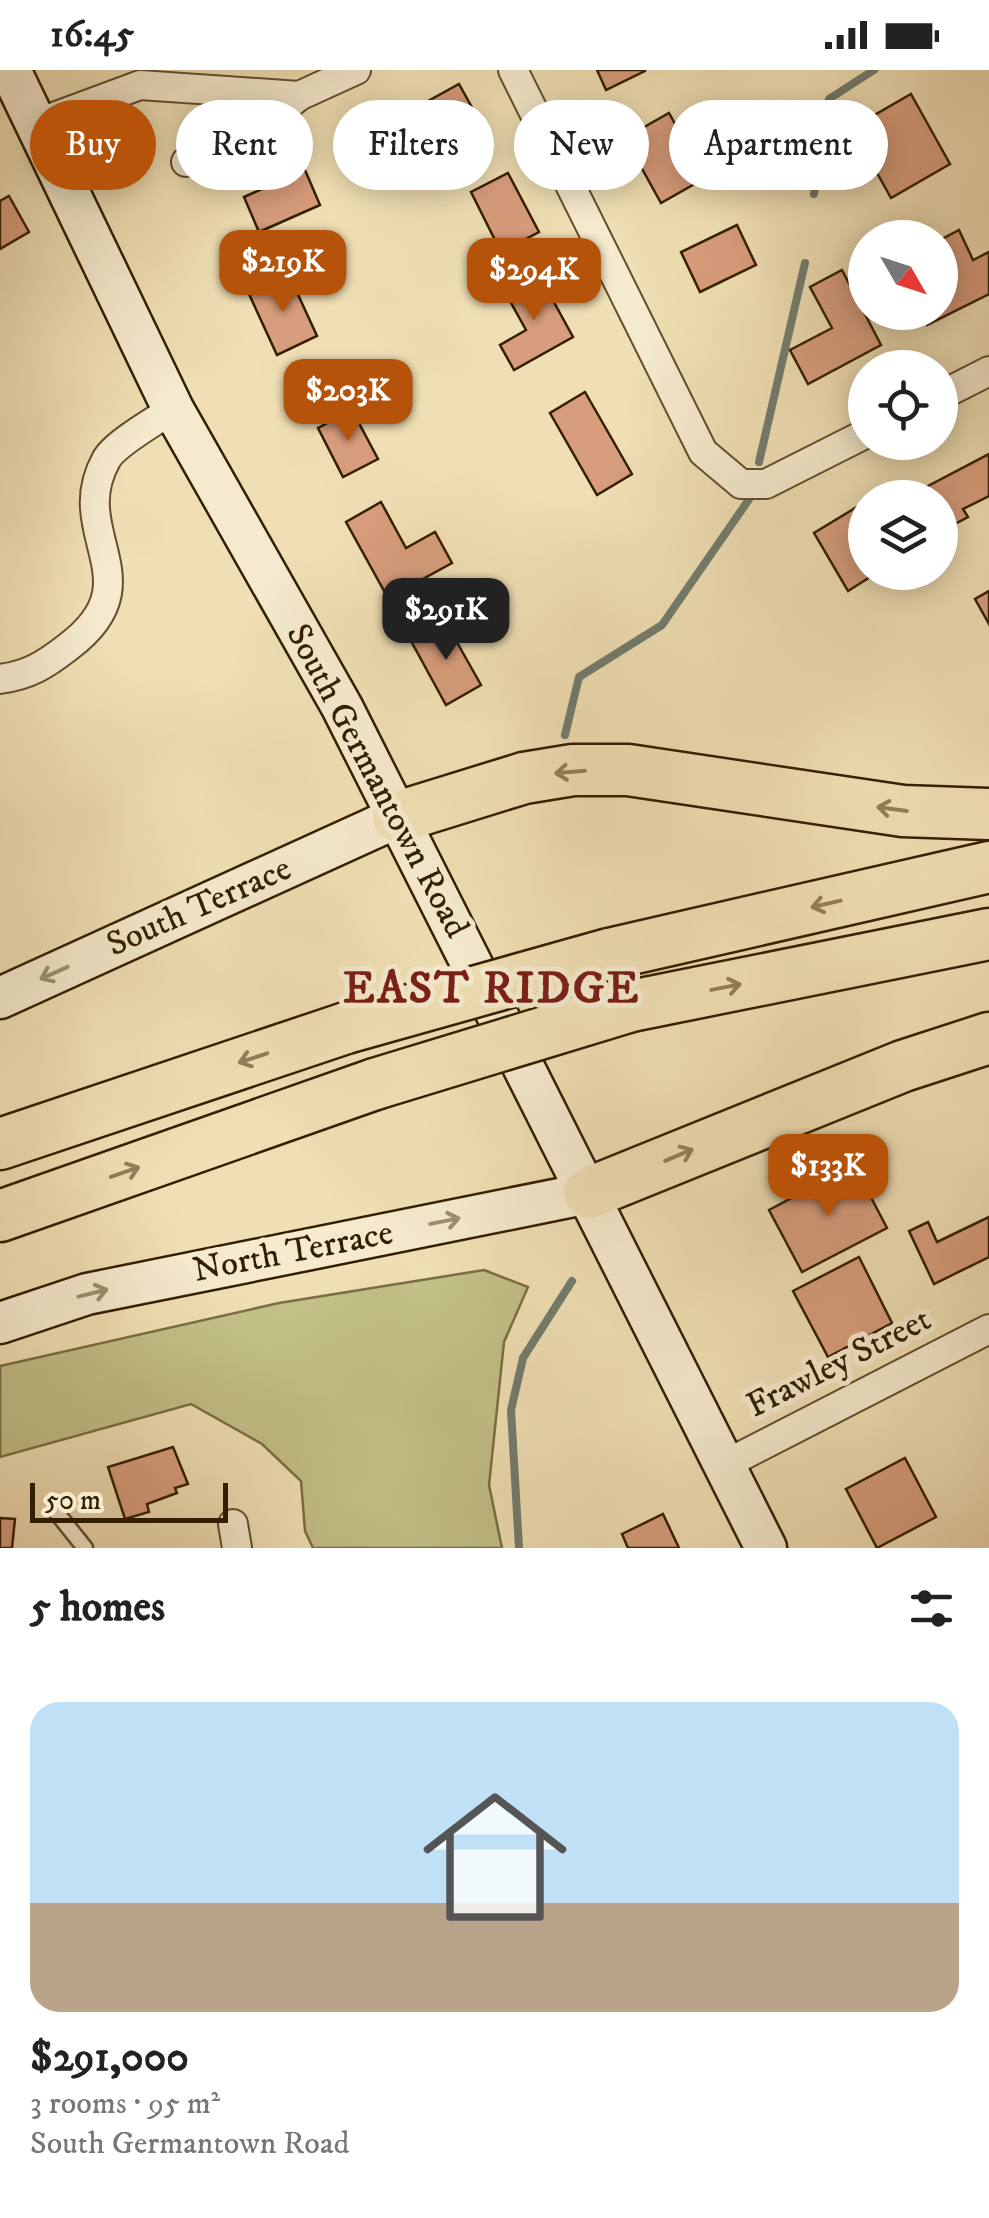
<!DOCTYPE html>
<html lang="en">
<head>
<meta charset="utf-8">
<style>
	body { margin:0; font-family:"IM FELL DW Pica",serif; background:#f6f6f6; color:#222; height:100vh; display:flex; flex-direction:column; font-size:38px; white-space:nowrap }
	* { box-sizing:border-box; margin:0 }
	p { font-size:32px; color:#767676 }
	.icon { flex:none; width:55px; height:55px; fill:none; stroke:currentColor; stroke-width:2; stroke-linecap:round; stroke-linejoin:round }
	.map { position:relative; height:1478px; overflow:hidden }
	.panel { display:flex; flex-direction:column; background:#fff; flex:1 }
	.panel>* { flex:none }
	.guide { position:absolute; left:30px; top:30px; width:930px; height:90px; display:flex; gap:20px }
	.needle { width:65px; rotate:129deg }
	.controls { position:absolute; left:848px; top:150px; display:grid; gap:20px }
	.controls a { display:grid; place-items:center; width:110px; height:110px; border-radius:50%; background:#fff; box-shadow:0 5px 25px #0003; font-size:50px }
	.scale { position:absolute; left:30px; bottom:25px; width:198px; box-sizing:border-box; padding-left:10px; border:5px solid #331f00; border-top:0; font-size:28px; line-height:35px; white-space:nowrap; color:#331f00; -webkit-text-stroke:8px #f5eace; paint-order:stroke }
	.price { position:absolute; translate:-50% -85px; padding:0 22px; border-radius:20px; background:#b45309; color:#fff; font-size:32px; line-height:65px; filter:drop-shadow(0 2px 5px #0008) }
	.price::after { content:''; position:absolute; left:50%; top:60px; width:30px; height:22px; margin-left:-15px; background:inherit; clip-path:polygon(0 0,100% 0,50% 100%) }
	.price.selected { background:#222; color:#fff }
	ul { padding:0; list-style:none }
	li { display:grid; align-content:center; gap:20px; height:530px; padding:0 30px }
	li+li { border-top:2px solid #e0e0e0 }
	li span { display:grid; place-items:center; height:310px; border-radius:30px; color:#555 }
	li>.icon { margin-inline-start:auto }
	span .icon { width:180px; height:180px; fill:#fffc; stroke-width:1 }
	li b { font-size:42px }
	h2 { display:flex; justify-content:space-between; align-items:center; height:120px; padding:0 30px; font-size:42px }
	.pill { padding:0 35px; border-radius:45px; background:#fff; box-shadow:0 5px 25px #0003; font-size:35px; line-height:90px }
	.pill.selected { background:#b45309; color:#fff }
	.status { display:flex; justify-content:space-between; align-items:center; height:70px; padding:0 50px; background:#fff; direction:ltr }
	.status svg { height:28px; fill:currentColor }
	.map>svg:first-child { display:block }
	.green { fill:#c2bf87; stroke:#7a6f44; stroke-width:2.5 }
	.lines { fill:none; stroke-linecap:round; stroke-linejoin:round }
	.stream { stroke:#737c6e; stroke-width:8 }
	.building { fill:#d89d7c; stroke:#331f00; stroke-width:2.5 }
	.lane-casing { stroke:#624f2d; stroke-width:19 }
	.street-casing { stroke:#624f2d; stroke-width:32 }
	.secondary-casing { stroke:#331f00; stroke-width:45 }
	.highway-casing { stroke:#331f00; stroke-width:55 }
	.lane { stroke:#f5eace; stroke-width:14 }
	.street { stroke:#f5eace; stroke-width:28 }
	.secondary { stroke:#f5eace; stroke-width:40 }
	.highway { stroke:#f0dfb4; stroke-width:50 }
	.highway-bridge-casing { stroke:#331f00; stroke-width:55; stroke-linecap:butt }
	.highway-bridge { stroke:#f0dfb4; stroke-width:50 }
	.oneway { stroke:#927f5a }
	.oneway2 { stroke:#9e8f71 }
	.labels { text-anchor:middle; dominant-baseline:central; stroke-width:10; stroke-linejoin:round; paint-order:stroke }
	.street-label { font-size:35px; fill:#331f00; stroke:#f5eace }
	.district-label { font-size:45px; font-weight:bold; letter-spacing:2.5px; fill:#7a1f14; stroke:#f5eace }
</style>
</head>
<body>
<div class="status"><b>16:45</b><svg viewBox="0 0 49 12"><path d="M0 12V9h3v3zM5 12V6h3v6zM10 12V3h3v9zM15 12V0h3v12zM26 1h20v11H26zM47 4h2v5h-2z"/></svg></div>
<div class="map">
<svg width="989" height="1478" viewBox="0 0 989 1478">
	<rect width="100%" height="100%" fill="#f0dfb4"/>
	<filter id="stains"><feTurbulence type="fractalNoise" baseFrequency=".002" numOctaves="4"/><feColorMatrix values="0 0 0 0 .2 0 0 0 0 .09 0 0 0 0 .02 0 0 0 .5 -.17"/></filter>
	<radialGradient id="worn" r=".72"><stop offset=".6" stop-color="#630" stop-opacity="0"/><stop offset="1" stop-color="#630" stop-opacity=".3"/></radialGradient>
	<path class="green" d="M 484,1200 L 528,1217 L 504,1272 L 489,1415 L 502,1478 L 313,1478 L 305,1461 L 301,1411 L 262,1374 L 191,1334 L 0,1387 L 0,1296 L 279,1233 Z"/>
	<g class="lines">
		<g class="stream">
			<path d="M 814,124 L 829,29 L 874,0"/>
			<path d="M 759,392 L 805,193"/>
			<path d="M 565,665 L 579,607 L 662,555 L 752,425"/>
			<path d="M 519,1478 L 511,1340 L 523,1288 L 572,1211"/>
		</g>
	</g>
	<g class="building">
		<path d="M 597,0 L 645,0 L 645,1 L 606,20 Z"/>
		<path d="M 459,14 L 480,52 L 433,78 L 412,40 Z"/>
		<path d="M 911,24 L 950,94 L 891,128 L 852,58 Z"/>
		<path d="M 669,43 L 705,108 L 661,133 L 625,68 Z"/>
		<path d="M 305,100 L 320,135 L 259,162 L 244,127 Z"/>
		<path d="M 508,103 L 539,162 L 501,182 L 471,122 Z"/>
		<path d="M 9,126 L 29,162 L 0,179 L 0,131 Z"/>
		<path d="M 737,155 L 756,195 L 700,222 L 681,182 Z"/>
		<path d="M 959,160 L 973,190 L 989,182 L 989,224 L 927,255 L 921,242 L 940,242 L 940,206 L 949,201 L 940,183 L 940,170 Z"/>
		<path d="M 842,200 L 881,275 L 808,314 L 790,280 L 832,258 L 810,217 Z"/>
		<path d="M 538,203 L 573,267 L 514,300 L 500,275 L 526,260 L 505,222 Z"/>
		<path d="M 289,205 L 317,266 L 277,285 L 249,224 Z"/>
		<path d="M 585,322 L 632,404 L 597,425 L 550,343 Z"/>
		<path d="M 352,340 L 378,389 L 343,407 L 318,358 Z"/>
		<path d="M 989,384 L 989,426 L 963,439 L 968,447 L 949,457 L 940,428 L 934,428 L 928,416 Z"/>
		<path d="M 381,432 L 406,478 L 435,462 L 452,493 L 388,528 L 346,452 Z"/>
		<path d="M 865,432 L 865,502 L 878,502 L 848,521 L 814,463 Z"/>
		<path d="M 989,521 L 989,554 L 975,529 Z"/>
		<path d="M 445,551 L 481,615 L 446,635 L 411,571 Z"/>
		<path d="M 854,1095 L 887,1158 L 802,1202 L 769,1140 Z"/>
		<path d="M 989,1147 L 989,1187 L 934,1214 L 909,1161 L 928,1152 L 937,1172 Z"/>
		<path d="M 859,1187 L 892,1253 L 828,1287 L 793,1221 Z"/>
		<path d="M 173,1377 L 188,1414 L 175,1418 L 177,1423 L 147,1434 L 149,1442 L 125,1449 L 108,1397 Z"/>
		<path d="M 905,1388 L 936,1447 L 877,1478 L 846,1419 Z"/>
		<path d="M 663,1444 L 679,1478 L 628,1478 L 622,1464 Z"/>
		<path d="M 0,1448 L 15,1449 L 12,1478 L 0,1478 Z"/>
	</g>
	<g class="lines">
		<defs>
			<path id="lane" d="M 57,1443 L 85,1478"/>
			<g id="street">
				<path d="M 513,0 L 703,382 L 741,414 L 766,414 L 865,364"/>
				<path d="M 35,54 L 140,15 L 299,26 L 356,0"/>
				<path d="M 186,92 L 275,46 L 299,26"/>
				<path d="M 940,326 L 989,301"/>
				<path d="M 0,609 C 29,605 45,595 68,577 C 156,511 65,464 106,390 C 114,374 157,350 173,339"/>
				<path d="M 724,1395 L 989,1259"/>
				<path d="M 233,1454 L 237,1478"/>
			</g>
			<g id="secondary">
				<path d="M 10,0 L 173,339 L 342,637 L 766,1478"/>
				<path d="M 0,928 L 398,747"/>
				<path d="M 0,1253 L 87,1224 L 589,1123"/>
			</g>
			<g id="highway">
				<path d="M 398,747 L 524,708 L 573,700 L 628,700 L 903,741 L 989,744"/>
				<path d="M 609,884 L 989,797"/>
				<path d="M 631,936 L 989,864"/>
				<path d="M 0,1074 L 346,958"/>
				<path d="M 589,1123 L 903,996 L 989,968"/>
				<path d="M 0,1146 L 375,1014"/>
			</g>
		</defs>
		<use href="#lane" class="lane-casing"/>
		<use href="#street" class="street-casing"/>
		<use href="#secondary" class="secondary-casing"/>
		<use href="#highway" class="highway-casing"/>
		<use href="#lane" class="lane"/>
		<use href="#street" class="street"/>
		<use href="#secondary" class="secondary"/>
		<use href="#highway" class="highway"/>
		<defs>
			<g id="highway-bridge">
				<path d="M 346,958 L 609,884"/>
				<path d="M 375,1014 L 631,936"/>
			</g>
		</defs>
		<use href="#highway-bridge" class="highway-bridge-casing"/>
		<use href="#highway-bridge" class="highway-bridge"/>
	</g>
	<defs><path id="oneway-shaft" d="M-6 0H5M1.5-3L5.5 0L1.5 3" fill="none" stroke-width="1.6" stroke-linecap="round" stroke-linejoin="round" transform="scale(2.5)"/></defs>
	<g class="oneway">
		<use href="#oneway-shaft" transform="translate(570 702) rotate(175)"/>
		<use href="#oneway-shaft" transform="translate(892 739) rotate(-172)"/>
		<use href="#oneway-shaft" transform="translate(826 834) rotate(167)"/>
		<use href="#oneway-shaft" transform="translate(726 917) rotate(-11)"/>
		<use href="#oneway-shaft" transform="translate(253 988) rotate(162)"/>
		<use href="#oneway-shaft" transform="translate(679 1085) rotate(-23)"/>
		<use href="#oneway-shaft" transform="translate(125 1102) rotate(-19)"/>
	</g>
	<g class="oneway2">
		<use href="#oneway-shaft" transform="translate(54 903) rotate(156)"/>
		<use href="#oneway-shaft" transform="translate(445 1151) rotate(-11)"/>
		<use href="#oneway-shaft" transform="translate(93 1223) rotate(-14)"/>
	</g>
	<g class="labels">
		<g class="street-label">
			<text transform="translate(377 711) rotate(62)">South Germantown Road</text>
			<text transform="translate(199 837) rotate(-24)">South Terrace</text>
			<text transform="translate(293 1182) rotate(-11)">North Terrace</text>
			<text transform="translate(839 1293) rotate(-27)">Frawley Street</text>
		</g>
		<g class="district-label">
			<text x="492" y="919">EAST RIDGE</text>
		</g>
	</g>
	<rect width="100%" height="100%" filter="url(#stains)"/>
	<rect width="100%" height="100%" fill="url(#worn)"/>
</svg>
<div class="controls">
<a><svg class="needle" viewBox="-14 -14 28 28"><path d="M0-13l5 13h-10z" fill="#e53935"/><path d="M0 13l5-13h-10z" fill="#767676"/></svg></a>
<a><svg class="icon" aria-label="locate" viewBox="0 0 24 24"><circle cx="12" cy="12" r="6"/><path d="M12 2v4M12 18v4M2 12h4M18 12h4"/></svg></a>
<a><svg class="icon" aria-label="layers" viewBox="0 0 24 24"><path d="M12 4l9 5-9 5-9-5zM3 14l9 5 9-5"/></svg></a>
</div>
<div class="scale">50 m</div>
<b class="price" style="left:283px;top:245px">$219K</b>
<b class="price" style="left:534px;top:253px">$294K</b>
<b class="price" style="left:348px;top:374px">$203K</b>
<b class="price selected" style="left:446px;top:593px">$291K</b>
<b class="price" style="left:828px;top:1149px">$133K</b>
<div class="guide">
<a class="pill selected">Buy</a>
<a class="pill">Rent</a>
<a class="pill">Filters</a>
<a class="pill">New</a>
<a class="pill">Apartment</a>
</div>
</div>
<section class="panel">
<h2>5 homes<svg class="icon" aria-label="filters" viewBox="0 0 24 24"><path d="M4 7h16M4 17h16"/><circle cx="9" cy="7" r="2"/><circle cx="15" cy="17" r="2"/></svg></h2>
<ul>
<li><span style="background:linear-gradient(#bfe0f5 65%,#b9a48a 0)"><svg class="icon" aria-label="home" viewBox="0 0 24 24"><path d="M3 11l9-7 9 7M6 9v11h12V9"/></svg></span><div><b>$291,000</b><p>3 rooms · 95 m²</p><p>South Germantown Road</p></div></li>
</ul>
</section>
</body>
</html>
